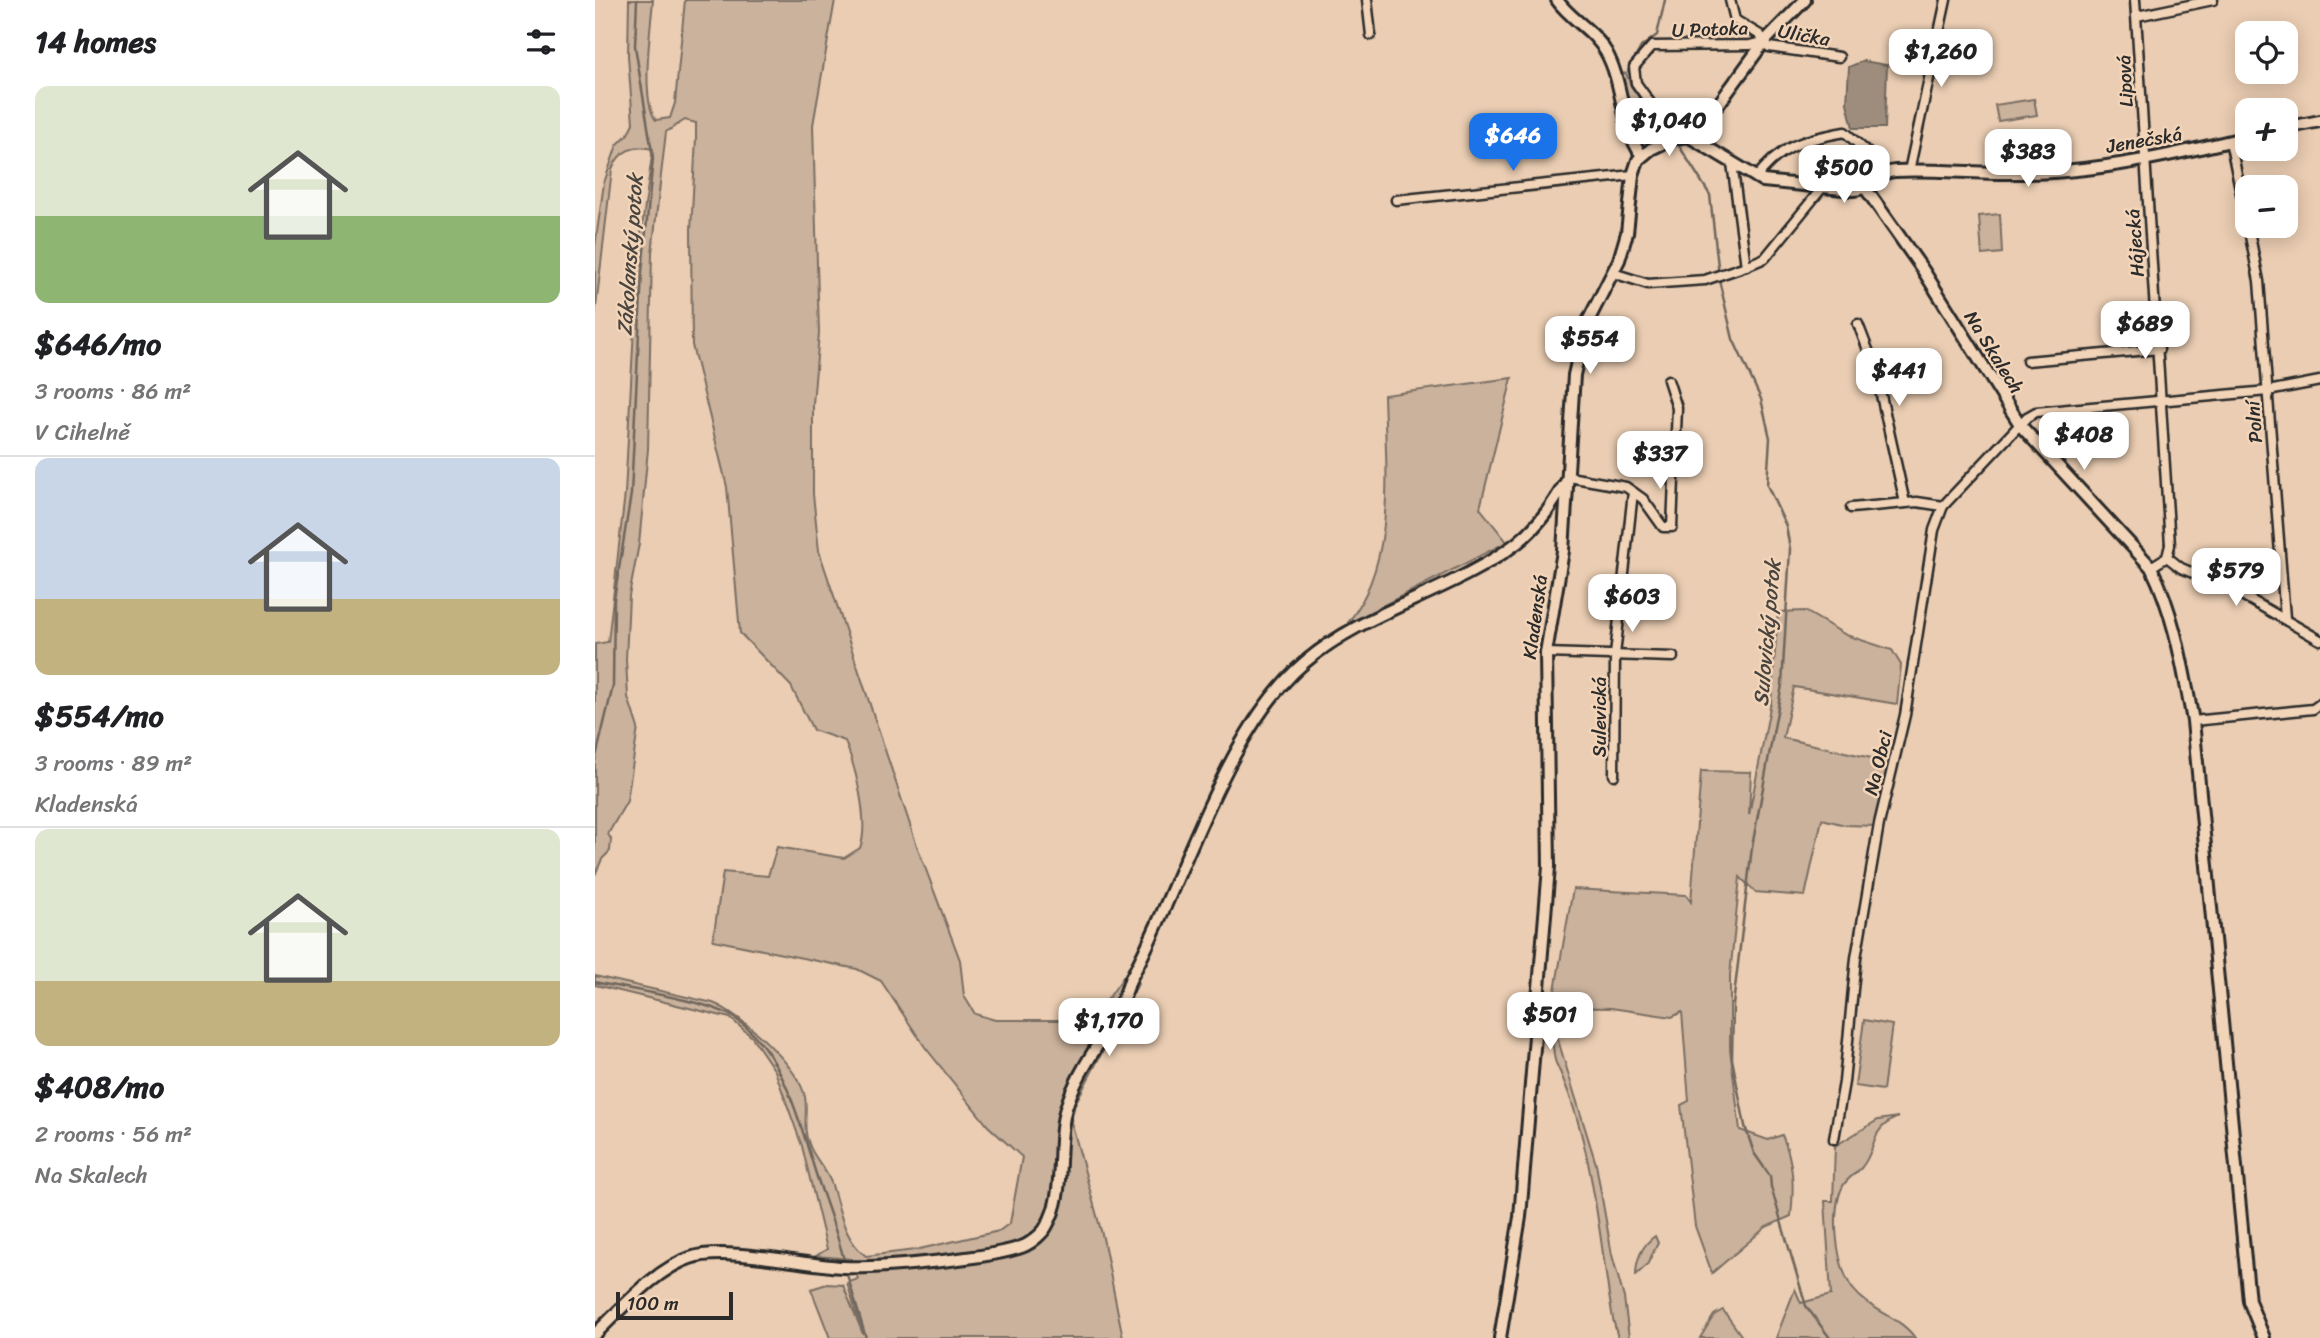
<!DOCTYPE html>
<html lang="en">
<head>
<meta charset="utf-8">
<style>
	body { margin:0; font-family:Sriracha,sans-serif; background:#f2f2f2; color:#202124; height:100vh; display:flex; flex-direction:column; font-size:26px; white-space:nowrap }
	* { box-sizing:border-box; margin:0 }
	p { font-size:23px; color:#757577 }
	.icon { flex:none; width:38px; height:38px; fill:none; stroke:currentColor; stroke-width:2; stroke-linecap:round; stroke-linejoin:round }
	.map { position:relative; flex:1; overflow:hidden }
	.side { display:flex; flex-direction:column; background:#fff; width:595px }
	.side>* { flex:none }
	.tools { position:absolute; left:1640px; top:21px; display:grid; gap:14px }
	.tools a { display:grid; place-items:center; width:63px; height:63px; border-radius:14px; background:#fff; box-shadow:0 4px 18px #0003; font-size:35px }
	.scale { position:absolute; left:21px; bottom:18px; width:117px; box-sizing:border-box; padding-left:7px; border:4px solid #2b2b2b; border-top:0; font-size:19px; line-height:24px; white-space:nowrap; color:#2b2b2b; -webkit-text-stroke:5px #f2d4b8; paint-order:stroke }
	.price { position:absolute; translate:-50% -60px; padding:0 16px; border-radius:14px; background:#fff; color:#222; font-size:23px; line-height:46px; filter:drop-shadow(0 2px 4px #0008) }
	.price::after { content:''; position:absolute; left:50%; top:42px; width:21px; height:16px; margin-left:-10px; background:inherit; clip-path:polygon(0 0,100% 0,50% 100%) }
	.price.active { background:#1a73e8; color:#fff }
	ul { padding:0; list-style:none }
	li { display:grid; align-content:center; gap:14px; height:371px; padding:0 35px }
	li+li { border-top:2px solid #e0e0e0 }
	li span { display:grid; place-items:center; height:217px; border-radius:14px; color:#555 }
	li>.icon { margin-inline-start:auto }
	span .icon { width:126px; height:126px; fill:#fffc; stroke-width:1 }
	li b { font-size:30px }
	h2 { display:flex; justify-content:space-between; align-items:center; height:84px; padding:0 35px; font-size:30px }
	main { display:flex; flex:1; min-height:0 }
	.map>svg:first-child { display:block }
	.green { fill:#cab29c; stroke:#7a6e64; stroke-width:2 }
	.water { fill:#9e8d7d; stroke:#70665c; stroke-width:2 }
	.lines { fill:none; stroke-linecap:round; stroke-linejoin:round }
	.stream { stroke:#70665c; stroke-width:2.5 }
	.street-casing { stroke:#2b2b2b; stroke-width:13 }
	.secondary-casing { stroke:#2b2b2b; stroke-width:16 }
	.street { stroke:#f2d4b8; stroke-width:8 }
	.secondary { stroke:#f2d4b8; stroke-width:10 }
	.labels { text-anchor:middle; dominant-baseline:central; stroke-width:5; stroke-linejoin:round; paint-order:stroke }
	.street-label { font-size:19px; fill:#2b2b2b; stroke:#f2d4b8 }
	.water-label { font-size:21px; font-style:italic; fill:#484440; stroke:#f2d4b8 }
</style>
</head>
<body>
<main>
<section class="side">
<h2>14 homes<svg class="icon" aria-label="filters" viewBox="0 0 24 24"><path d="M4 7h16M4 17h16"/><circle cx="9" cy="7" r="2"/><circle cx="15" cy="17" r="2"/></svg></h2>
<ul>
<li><span style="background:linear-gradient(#dfe7d0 60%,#8fb573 0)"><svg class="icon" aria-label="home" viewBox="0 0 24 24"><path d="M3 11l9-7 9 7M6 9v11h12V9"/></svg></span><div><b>$646/mo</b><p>3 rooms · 86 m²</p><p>V Cihelně</p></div></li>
<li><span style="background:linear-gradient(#c9d6e8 65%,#c2b280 0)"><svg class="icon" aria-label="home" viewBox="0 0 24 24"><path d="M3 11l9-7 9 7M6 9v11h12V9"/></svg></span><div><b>$554/mo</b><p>3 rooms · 89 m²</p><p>Kladenská</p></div></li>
<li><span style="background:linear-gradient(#dfe7d0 70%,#c2b280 0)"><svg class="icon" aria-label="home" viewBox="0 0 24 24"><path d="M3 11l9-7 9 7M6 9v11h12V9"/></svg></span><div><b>$408/mo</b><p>2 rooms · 56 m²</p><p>Na Skalech</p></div></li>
</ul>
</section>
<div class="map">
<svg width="1725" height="1338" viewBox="0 0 1725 1338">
	<rect width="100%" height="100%" fill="#eacdb2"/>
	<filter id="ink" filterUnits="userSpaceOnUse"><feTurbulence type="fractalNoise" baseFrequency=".0143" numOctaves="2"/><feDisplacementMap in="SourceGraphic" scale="14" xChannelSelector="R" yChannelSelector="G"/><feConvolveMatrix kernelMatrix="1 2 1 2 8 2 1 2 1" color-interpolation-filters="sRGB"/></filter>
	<g filter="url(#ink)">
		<g class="green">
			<path d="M 34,0 L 58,0 C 56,26 45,101 61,120 L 75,118 L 80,103 L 90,0 L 240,0 L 218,125 L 224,333 L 218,404 L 218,494 L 224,551 L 322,846 L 365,960 L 369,996 L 380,1014 L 400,1020 L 498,1020 L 529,976 L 543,984 L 480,1104 L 476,1121 L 508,1238 L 528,1338 L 235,1338 L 216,1289 L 232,1284 L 248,1285 L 268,1334 L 252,1283 L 263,1279 L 256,1259 L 221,1256 L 232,1249 L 207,1146 L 180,1071 L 157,1037 L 135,1018 L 0,985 L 0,976 L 118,1003 C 146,1014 204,1067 210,1097 C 213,1113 207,1128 214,1144 C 219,1159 232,1169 237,1185 C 245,1211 249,1240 271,1256 L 320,1250 L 404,1231 L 415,1223 L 427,1157 L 393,1126 L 330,1047 L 286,981 L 262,969 L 118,940 L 128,872 L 173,876 L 182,847 L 249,858 L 265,848 C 275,822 260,766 250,741 L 218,730 L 196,686 L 145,633 L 132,487 L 97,345 L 96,230 L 101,138 L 101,123 L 90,120 L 71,132 L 57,253 L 53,449 L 44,544 L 34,596 L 31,659 L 33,697 L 43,728 L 32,801 L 13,834 L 16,839 L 15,851 L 7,859 L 0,875 L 0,644 L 13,642 L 30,493 L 43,255 L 58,149 C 39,144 24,151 17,169 L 0,316 L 0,246 L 9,183 L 22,145 L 33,134 L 38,123 L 33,56 Z"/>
			<path d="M 1031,73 L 1036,86 L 1067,131 L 1065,140 L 1045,143 L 1037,127 L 1025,74 Z"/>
			<path d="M 1439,99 L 1442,115 L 1403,121 L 1400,105 Z"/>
			<path d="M 1405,214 L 1407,253 L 1387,255 L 1384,216 Z"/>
			<path d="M 917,378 L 885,508 L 912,542 L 752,624 C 802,562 791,469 789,395 Z"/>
			<path d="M 1210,611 L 1251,635 L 1297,650 L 1306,665 L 1302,704 L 1199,687 L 1188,738 L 1294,762 L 1281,826 L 1250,825 L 1227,819 L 1210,896 L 1160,892 L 1145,877 L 1135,975 L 1135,1049 L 1145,1130 L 1173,1140 L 1187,1135 C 1199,1162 1199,1187 1196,1216 L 1171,1227 L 1117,1273 L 1100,1226 L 1086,1105 L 1094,1101 L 1087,1012 L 1077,1017 L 1016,1008 L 957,1007 L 978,889 L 1091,895 L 1096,902 L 1106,771 L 1156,772 L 1154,815 L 1176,702 L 1183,612 Z"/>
			<path d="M 955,1014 L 1001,1164 L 1017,1255 L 1029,1298 L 1034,1338 L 1023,1338 L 1018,1319 C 1003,1234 999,1143 961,1063 C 957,1054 960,1041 954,1033 L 950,1035 Z"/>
			<path d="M 1269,1020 L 1297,1025 L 1288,1090 L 1260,1086 Z"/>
			<path d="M 1303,1117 C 1273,1130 1283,1147 1267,1167 C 1261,1174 1253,1177 1248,1186 C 1235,1209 1241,1268 1258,1289 C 1275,1311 1305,1316 1320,1338 L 1181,1338 L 1200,1289 L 1206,1303 L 1236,1295 L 1230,1201 L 1238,1201 L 1240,1146 L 1283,1120 Z"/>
			<path d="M 1060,1236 L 1063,1243 L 1052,1265 L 1041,1275 C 1041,1260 1047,1245 1060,1236 Z"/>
			<path d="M 1128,1310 L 1148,1338 L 1105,1338 L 1119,1315 Z"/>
		</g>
		<path class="water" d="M 1268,61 L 1292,65 L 1290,128 L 1258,128 L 1252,103 L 1254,67 Z"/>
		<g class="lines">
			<g class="stream">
				<path d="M 1037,78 L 1033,71 L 1046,47 L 1062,35 L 1070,0"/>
				<path d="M 1081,141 L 1115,195 L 1125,284 L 1138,339 L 1166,399 L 1175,438 L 1172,485 L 1191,526 L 1195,549 L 1187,685 L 1157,847 L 1138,1005 L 1137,1059 L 1150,1126 L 1159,1153 L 1175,1176 L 1176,1187 L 1211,1306 L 1235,1338"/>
				<path d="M 0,761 L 18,686 L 19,600 L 36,494 L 47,272 L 58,158 L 40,46 L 42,0"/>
				<path d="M 0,982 C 32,989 116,1001 140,1018 C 190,1054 204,1122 222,1177 C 232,1206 243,1235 250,1264"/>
				<path d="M 251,1271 L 271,1338"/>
			</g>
			<defs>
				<g id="street">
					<path d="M 772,0 L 776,35"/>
					<path d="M 1135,0 L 1140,20 L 1165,35 L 1174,47 L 1244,57"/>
					<path d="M 1540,0 L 1575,545 L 1572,557 L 1556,567"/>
					<path d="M 1542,16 L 1618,0"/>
					<path d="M 1091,135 L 1074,129 L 1041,83 L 1039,67 L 1057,46 L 1155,45 L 1169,42"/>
					<path d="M 1635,141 L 1652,222"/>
					<path d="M 1137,163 L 1151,266"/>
					<path d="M 1314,171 L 1351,0"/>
					<path d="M 1161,178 C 1186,145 1211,139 1250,132 L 1273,153 L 1279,185"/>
					<path d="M 801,200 L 1038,175"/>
					<path d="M 1653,226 L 1664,281 L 1690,618"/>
					<path d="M 1018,273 L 1053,284 L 1110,280 L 1151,266 L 1170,258 L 1227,188"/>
					<path d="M 1263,324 L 1280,368 L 1310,503"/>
					<path d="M 1432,361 L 1564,349"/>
					<path d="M 974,477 L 1031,487 L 1048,499 L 1068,527 L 1077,527 L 1082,408 L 1073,380"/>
					<path d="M 1256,508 L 1322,502 L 1348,506"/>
					<path d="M 1572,557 L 1586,568 L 1640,591 L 1725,640"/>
					<path d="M 951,653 L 1078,657"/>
					<path d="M 1598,721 L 1718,709 L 1725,704"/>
					<path d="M 1019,775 L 1020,655 L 1038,492"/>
					<path d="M 1239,1139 L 1249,1082 L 1261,958 L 1284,824 L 1310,715 L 1339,530 L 1348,506 L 1432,417 L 1441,412 L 1673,391 L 1725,381"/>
				</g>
				<g id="secondary">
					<path d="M 962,0 C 976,20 999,30 1011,52 C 1029,84 1025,125 1047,156"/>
					<path d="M 1690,128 L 1725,121"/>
					<path d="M 1093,136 L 1168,181 L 1258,190 C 1282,188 1282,172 1300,171 C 1341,169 1382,174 1424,173 C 1500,173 1578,155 1652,137"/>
					<path d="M 1271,189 L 1328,270 L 1426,426 L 1556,567 C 1580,615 1588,669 1598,721 L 1654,1301 L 1669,1338"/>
					<path d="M 0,1334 C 28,1308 58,1271 95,1258 C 129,1246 209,1265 248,1267 C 280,1269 404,1258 431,1245 C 437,1242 448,1233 451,1227 C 472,1193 460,1145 471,1108 C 485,1061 522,1026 535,980 C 587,886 629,730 710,662 C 772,609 858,592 922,543 C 945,525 959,502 974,477"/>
					<path d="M 905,1338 L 925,1217 L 954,867 L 951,653 L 968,551 L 979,375 L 990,327 L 1024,260 L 1032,233 L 1038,175 L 1043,160 L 1056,149 L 1077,139 L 1093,136 L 1123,105 L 1169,42 L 1210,0"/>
				</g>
			</defs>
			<use href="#street" class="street-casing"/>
			<use href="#secondary" class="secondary-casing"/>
			<use href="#street" class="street"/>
			<use href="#secondary" class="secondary"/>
		</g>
	</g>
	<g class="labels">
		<g class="street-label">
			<text transform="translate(1115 29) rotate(-2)">U Potoka</text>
			<text transform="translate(1209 35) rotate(10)">Ulička</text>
			<text transform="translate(1530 81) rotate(-93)">Lipová</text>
			<text transform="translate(1549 140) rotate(-10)">Jenečská</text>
			<text transform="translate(1540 243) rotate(-94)">Hájecká</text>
			<text transform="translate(1399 352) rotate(58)">Na Skalech</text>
			<text transform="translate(1659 422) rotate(-94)">Polní</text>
			<text transform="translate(940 617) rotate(-82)">Kladenská</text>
			<text transform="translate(1004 717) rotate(-90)">Sulevická</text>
			<text transform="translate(1283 763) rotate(-76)">Na Obci</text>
		</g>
		<g class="water-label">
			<text transform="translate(35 255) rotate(-86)">Zákolanský potok</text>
			<text transform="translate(1172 633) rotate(-85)">Sulovický potok</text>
		</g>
	</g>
</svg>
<div class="tools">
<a><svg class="icon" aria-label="locate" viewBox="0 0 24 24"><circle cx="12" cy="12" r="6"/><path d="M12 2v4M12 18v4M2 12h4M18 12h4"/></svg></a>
<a>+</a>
<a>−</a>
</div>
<div class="scale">100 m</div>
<b class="price" style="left:1346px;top:89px">$1,260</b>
<b class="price" style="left:1074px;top:158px">$1,040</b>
<b class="price active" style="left:918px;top:173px">$646</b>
<b class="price" style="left:1433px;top:189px">$383</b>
<b class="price" style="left:1249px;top:205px">$500</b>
<b class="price" style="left:1550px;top:361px">$689</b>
<b class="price" style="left:995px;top:376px">$554</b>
<b class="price" style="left:1304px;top:408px">$441</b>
<b class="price" style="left:1489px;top:472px">$408</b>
<b class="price" style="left:1065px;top:491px">$337</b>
<b class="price" style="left:1641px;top:608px">$579</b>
<b class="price" style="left:1037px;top:634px">$603</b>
<b class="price" style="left:955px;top:1052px">$501</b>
<b class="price" style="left:514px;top:1058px">$1,170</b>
</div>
</main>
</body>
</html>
